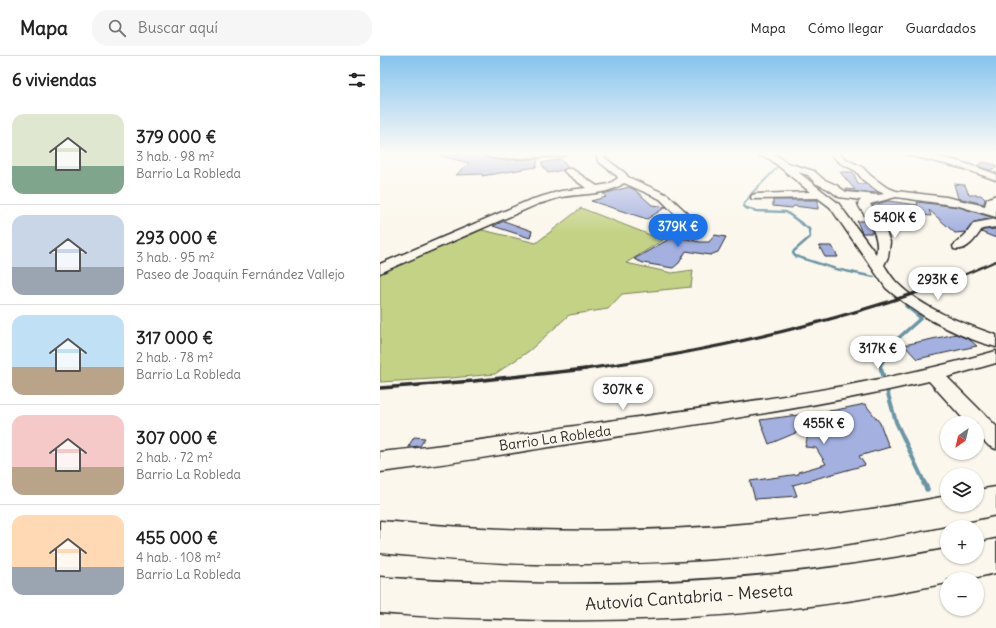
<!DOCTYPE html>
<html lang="es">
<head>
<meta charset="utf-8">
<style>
	body { margin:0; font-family:Delius,sans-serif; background:#f6f6f6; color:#222; height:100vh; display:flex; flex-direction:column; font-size:15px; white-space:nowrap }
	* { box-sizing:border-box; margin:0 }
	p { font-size:13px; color:#767676 }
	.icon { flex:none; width:22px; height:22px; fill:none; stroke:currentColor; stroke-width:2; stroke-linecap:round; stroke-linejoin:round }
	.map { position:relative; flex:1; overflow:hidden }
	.drawer { display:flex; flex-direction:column; background:#fff; width:380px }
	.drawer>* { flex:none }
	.needle { width:26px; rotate:214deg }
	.fabs { position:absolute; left:560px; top:360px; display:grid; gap:8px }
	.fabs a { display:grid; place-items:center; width:44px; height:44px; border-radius:50%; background:#fff; box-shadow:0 1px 3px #0004; font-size:20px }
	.price { position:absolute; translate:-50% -34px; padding:0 9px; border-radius:14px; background:#fff; color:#222; font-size:13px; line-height:26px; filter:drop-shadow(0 1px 2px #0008) }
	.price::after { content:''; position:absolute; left:50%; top:24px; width:12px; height:9px; margin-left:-6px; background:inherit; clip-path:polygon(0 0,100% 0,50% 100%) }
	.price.on { background:#1a73e8; color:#fff }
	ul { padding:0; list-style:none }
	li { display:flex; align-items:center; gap:12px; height:100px; padding:0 12px }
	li+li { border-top:1px solid #e0e0e0 }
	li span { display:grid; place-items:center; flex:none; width:112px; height:80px; border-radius:12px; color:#555 }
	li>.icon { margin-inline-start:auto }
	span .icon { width:48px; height:48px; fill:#fffc; stroke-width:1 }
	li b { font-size:17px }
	h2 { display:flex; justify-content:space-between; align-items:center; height:48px; padding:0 12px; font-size:17px }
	header { display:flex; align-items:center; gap:24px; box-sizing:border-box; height:56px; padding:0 20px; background:#fff; border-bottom:1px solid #e0e0e0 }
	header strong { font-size:19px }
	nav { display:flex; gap:22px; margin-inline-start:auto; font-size:14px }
	.search { width:280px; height:36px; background:#f6f6f6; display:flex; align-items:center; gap:10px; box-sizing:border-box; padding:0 14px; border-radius:16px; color:#767676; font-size:15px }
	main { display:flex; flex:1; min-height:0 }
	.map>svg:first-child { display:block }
	.green { fill:#c4d286; stroke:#787e58 }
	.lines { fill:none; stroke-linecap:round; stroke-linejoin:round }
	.stream-far4 { stroke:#6a95a5; stroke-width:2 }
	.stream-far3 { stroke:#6a95a5; stroke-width:2.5 }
	.stream-far2 { stroke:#6a95a5; stroke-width:3.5 }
	.stream-far1 { stroke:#6a95a5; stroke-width:4 }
	.stream { stroke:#6a95a5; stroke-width:5.5 }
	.building { fill:#a3b0e0; stroke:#2b2b2b }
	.minor-casing { stroke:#2b2b2b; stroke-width:3 }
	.highway-casing { stroke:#2b2b2b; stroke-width:3 }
	.minor { fill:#fbf7ec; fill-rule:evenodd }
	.highway { fill:#fbf7ec; fill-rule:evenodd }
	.rail-far2 { stroke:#2b2b2b; stroke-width:2 }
	.rail-far1 { stroke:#2b2b2b; stroke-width:3 }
	.rail { stroke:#2b2b2b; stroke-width:3.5 }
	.labels { text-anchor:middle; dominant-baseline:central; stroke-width:3.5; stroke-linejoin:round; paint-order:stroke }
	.street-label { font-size:14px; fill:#2b2b2b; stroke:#fbf7ec }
	.near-street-label { font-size:17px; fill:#2b2b2b; stroke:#fbf7ec }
</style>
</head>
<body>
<header>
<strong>Mapa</strong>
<div class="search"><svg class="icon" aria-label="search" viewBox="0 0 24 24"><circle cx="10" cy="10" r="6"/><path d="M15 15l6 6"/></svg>Buscar aquí</div>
<nav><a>Mapa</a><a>Cómo llegar</a><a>Guardados</a></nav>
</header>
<main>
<section class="drawer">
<h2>6 viviendas<svg class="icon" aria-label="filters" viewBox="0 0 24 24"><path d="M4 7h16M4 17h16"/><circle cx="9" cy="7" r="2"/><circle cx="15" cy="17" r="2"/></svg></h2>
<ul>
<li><span style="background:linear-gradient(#dfe7d0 65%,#7fa58c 0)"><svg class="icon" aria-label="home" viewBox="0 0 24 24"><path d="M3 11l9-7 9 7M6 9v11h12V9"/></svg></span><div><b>379 000 €</b><p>3 hab. · 98 m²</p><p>Barrio La Robleda</p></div></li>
<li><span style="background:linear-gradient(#c9d6e8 65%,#9aa5b1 0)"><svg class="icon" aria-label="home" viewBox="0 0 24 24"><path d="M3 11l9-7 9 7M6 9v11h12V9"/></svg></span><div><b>293 000 €</b><p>3 hab. · 95 m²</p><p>Paseo de Joaquín Fernández Vallejo</p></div></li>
<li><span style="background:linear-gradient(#bfe0f5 65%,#b9a48a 0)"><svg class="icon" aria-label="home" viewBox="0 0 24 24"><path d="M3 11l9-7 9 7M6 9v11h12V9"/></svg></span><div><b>317 000 €</b><p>2 hab. · 78 m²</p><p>Barrio La Robleda</p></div></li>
<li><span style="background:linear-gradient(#f6c9c9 65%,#b9a48a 0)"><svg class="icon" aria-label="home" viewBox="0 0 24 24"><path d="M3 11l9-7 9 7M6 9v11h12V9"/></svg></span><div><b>307 000 €</b><p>2 hab. · 72 m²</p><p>Barrio La Robleda</p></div></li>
<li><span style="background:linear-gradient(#ffd9b3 65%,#9aa5b1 0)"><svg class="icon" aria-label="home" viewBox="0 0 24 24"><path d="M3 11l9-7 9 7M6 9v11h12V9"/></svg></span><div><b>455 000 €</b><p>4 hab. · 108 m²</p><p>Barrio La Robleda</p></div></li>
</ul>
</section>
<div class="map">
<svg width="616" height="572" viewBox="0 0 616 572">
	<rect width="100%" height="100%" fill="#fbf7ec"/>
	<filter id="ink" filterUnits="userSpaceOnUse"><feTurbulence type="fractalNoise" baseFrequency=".025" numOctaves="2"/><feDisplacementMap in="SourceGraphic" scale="8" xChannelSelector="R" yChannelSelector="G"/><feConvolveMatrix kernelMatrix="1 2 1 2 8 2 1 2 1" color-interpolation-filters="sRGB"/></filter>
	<g filter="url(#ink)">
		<path class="green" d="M 201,152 L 283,184 L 246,207 L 292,217 L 313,214 L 311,231 L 242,238 L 228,253 L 189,259 L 149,295 L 115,318 L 71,322 L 0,326 L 0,213 L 90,171 L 156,187 Z"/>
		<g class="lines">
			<path class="stream-far4" d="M 369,153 L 363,150 L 372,137 L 394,115 L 397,111 L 397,107"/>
			<path class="stream-far3" d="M 366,152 L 377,155 L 406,156 L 429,173 L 430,181 L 414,195 L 413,197 L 415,200 L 456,213 L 494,221"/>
			<path class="stream-far2" d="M 501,314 L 500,310 L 514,286 L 541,262 L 526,250"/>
			<g class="stream-far1">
				<path d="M 501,313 L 505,325"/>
				<path d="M 506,331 L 516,366 L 545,428"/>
			</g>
			<path class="stream" d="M 544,427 L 547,433"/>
		</g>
		<g class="building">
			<path d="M 62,97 L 102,97 L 108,102 L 119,104 L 158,103 L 156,111 L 102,120 L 102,118 L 76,119 L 89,107 L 61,100 Z"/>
			<path d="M 181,103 L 188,112 L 183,114 L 168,117 L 161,107 Z"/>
			<path d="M 603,106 L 616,109 L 616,112 L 610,114 L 597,110 Z"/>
			<path d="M 460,116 L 473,116 L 478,128 L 486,128 L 499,137 L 467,135 L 466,133 L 475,134 Z"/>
			<path d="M 574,128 L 585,129 L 589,139 L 601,139 L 605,143 L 604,148 L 578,142 Z"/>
			<path d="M 249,131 L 255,134 L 272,149 L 286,151 L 267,163 L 211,145 L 226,141 L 223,138 Z"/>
			<path d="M 393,144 L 438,144 L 438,153 L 414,150 L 412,152 L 393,150 Z"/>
			<path d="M 508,145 L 538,149 L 537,146 L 579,151 L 614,162 L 594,166 L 586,176 L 575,177 L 549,154 L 551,160 L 526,157 L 535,167 L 499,159 L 499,160 L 493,149 Z"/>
			<path d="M 291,163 L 299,164 L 301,167 L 293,181 L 294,180 L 320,186 L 329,186 L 335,179 L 346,181 L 338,196 L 330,199 L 306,195 L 299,207 L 293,212 L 263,207 L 254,203 L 291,182 L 279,180 Z"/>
			<path d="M 124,165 L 152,175 L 150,182 L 113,170 Z"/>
			<path d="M 477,165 L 487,165 L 493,177 L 482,177 Z"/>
			<path d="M 616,173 L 616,182 L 601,176 L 603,174 Z"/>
			<path d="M 439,190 L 452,190 L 458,201 L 445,201 Z"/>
			<path d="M 576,278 L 590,284 L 597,290 L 537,303 L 524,289 Z"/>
			<path d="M 243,325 L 255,325 L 253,335 L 241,335 Z"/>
			<path d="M 485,348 L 500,367 L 507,386 L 510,391 L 479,400 L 485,409 L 413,429 L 417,440 L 375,443 L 370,425 L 419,418 L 418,416 L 446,408 L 436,392 L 425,391 L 430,371 L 389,388 L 380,364 L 456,354 Z"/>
			<path d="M 34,381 L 45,382 L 40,390 L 28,391 Z"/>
		</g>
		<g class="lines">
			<defs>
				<g id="minor">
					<path d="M 103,97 L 187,97 L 183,100 L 119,103 L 109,101 Z"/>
					<path d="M 216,97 L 224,97 L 225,102 L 245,117 L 248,121 L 288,139 L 321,170 L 323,173 L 321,176 L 313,176 L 280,143 L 244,127 C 226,140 203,137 182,141 C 174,143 166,146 158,148 L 0,217 L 0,208 L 150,144 L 181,135 L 206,132 L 186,117 L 184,115 L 186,113 L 192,113 L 217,130 L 229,128 L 238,122 L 237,120 L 218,105 Z"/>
					<path d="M 377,97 L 389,97 L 396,99 L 407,107 L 434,115 L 443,123 L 456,129 L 466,136 L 497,139 L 505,138 L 498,135 L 483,124 L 476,115 L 460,107 L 449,97 L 458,97 L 466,103 L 482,111 L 491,120 L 506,131 L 516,135 L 566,141 L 605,150 L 607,143 L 616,139 L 616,161 L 579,150 L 516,141 L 490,148 L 504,171 L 510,186 L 508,201 L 504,209 C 508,215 512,222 517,227 C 543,253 582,267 616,279 L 616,291 C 576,280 537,259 506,232 L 450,151 L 438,142 L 372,143 L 371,141 L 372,139 L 376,138 L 430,136 L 390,103 L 378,99 ZM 418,116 L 428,119 L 435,127 L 448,133 L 459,141 L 481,144 L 478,147 C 479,152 482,154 484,158 C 492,170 500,184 496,198 L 458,147 Z"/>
					<path d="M 527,97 C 557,97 588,108 616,118 L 616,124 L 585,113 L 528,99 Z"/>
					<path d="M 616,163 L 616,171 L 602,173 C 596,182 587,196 574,193 L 573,190 L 586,178 L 594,167 Z"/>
					<path d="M 616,295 L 616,307 L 567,321 L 616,370 L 616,393 L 609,390 L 597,378 L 597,367 L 587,367 L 549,325 C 432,352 313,369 195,387 C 130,397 65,409 0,416 L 0,396 C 79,389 158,375 236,364 C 362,347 494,330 616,295 Z"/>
				</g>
				<g id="highway">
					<path d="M 616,431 L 616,459 C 540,476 463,491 386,499 C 309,506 232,509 155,508 C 103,507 52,502 0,497 L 0,465 C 51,469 103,473 154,474 C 292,478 432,466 567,440 L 567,449 L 597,449 L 597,434 Z"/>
					<path d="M 616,483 L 616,517 L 588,523 L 567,523 L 567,527 C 422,558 275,568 127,563 C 85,562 42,561 0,557 L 0,521 C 43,525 87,526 130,527 C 277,531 423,521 567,493 L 567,501 L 597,501 L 597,487 Z"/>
				</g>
			</defs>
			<use href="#minor" class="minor-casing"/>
			<use href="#highway" class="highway-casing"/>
			<use href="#minor" class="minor"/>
			<use href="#highway" class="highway"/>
			<path class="rail-far2" d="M 572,224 L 616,205"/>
			<path class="rail-far1" d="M 199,314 C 327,296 453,268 575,223"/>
			<path class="rail" d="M 0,332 L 94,325 L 206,313"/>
		</g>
	</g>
	<linearGradient id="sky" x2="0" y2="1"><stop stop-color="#86c4ee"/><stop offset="0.55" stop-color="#fdfbf6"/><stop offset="1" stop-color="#fdfbf6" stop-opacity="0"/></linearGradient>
	<rect width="616" height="177" fill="url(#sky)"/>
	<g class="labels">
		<g class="street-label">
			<text transform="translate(175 382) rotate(-8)">Barrio La Robleda</text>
		</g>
		<g class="near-street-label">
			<text transform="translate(309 541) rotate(-4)">Autovía Cantabria - Meseta</text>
		</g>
	</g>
</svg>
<div class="fabs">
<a><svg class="needle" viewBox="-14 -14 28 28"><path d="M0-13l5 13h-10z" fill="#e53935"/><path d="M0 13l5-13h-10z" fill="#767676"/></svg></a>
<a><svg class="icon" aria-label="layers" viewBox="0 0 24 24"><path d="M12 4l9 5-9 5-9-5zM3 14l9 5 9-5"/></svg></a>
<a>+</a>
<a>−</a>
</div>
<b class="price" style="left:515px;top:183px">540K €</b>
<b class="price on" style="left:298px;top:192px">379K €</b>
<b class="price" style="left:558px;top:245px">293K €</b>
<b class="price" style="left:498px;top:314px">317K €</b>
<b class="price" style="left:243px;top:355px">307K €</b>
<b class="price" style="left:444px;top:389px">455K €</b>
</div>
</main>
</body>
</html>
